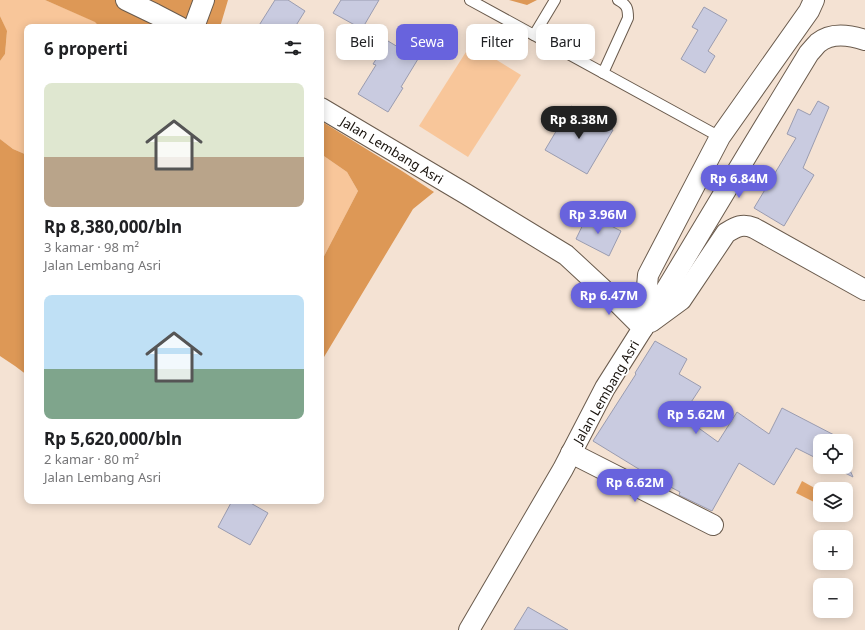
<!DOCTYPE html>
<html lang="id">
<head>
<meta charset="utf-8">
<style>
	body { margin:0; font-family:"Noto Sans",sans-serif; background:#f6f6f6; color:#202124; height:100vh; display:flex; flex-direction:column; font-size:15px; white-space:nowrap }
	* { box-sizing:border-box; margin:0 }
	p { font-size:13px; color:#757577 }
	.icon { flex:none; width:22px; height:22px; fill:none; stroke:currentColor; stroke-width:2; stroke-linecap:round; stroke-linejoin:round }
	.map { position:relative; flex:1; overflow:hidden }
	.details { position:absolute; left:24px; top:24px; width:300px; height:480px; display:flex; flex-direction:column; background:#fff; border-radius:8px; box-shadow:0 2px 10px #0003 }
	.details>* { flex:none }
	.guide { position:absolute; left:336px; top:24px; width:380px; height:36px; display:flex; gap:8px }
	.fabs { position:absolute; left:813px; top:434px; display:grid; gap:8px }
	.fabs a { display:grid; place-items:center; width:40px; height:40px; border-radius:8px; background:#fff; box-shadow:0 2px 10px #0003; font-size:20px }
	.price { position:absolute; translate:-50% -34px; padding:0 9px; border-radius:14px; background:#6863dd; color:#fff; font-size:13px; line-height:26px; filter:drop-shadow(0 1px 2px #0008) }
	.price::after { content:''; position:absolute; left:50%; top:24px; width:12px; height:9px; margin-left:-6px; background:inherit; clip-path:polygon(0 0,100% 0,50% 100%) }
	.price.current { background:#222; color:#fff }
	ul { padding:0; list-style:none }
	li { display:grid; align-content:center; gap:8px; height:212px; padding:0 20px }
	li span { display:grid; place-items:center; height:124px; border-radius:8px; color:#555 }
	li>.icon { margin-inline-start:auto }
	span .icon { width:72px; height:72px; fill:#fffc; stroke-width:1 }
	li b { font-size:17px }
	h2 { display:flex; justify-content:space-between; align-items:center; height:48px; padding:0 20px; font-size:17px }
	.pill { padding:0 14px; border-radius:8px; background:#fff; box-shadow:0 2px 10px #0003; font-size:14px; line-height:36px }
	.pill.current { background:#6863dd; color:#fff }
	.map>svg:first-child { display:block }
	.green { fill:#f8c69a }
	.forest { fill:#dd9856 }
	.water { fill:#e39e5c }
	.building { fill:#c9cbe0; stroke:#9a9cb0 }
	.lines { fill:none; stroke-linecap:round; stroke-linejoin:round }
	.service-casing { stroke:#6a5b4d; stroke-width:12 }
	.minor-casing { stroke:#6a5b4d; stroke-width:22 }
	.service { stroke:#fff; stroke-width:10 }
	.minor { stroke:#fff; stroke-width:20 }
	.labels { text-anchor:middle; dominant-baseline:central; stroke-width:3.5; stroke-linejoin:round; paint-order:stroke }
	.street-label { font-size:13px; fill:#17110b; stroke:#fff }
</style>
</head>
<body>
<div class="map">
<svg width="865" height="630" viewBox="0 0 865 630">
	<rect width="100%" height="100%" fill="#f4e2d3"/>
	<g class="green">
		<path d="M 0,0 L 45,0 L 96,22 L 100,27 L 27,27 L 27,155 L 13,149 L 0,139 L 0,61 L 5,54 L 7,32 L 0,16 Z"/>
		<path d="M 471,44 L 521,75 L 468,157 L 419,126 Z"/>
		<path d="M 321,154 L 347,172 L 358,191 L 321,262 Z"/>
	</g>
	<g class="forest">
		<path d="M 45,0 L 228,0 L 220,27 L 100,27 L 95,22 Z"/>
		<path d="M 509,0 L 537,0 L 527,5 Z"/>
		<path d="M 0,16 L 7,31 L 5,54 L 0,61 Z"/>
		<path d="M 321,121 L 402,171 L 434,192 L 413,209 L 321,362 L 321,262 L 358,191 L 347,172 L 321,154 Z"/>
		<path d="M 0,139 L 13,149 L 27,155 L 27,375 L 15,366 L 0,356 Z"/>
	</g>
	<path class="water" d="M 802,481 L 820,491 L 820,505 L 796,493 Z"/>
	<g class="building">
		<path d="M 275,0 L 288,0 L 305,11 L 295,27 L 258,27 Z"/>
		<path d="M 341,0 L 379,0 L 362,29 L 333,13 Z"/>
		<path d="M 704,7 L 727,20 L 708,51 L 715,56 L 705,73 L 681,59 L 698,30 L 692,27 Z"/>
		<path d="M 388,41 L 418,59 L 401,87 L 403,88 L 388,112 L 358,94 L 376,65 L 373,64 Z"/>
		<path d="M 818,101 L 829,107 L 803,168 L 814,175 L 784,226 L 754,208 L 796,138 L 787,134 L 798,109 L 810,115 Z"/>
		<path d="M 571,106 L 613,130 L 587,174 L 545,150 Z"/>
		<path d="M 588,214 L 621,231 L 609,256 L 576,239 Z"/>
		<path d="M 655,341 L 687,359 L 679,374 L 701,387 L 682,416 L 718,442 L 737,412 L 769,434 L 782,408 L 838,437 L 838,441 L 820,441 L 820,460 L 796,448 L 774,485 L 739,463 L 712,511 L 679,495 L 680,492 L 642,472 L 642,471 L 593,441 L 636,374 L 635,373 Z"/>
		<path d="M 846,461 L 853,477 L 833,467 L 846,467 Z"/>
		<path d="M 232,501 L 247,501 L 268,513 L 250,545 L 218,527 Z"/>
		<path d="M 528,607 L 568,630 L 514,630 Z"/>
	</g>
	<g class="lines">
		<defs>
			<g id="service">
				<path d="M 470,0 L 720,137"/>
				<path d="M 534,35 L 555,0"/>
				<path d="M 603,73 L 628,18 C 628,8 627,5 618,0"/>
			</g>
			<g id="minor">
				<path d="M 126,0 L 155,14 L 180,27"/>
				<path d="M 194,27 L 204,0"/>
				<path d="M 321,108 L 466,194 L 566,255 L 620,305 L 643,328 L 605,388 L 563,469 L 469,630"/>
				<path d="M 644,322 L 648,275 L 720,137 L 809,11 L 814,0"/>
				<path d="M 651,322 L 681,300 L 726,233 C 736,227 742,223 754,228 L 865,290"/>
				<path d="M 643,328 L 747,155 L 809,53 C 812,50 815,46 818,43 C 831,32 850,35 865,40"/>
				<path d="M 571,453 L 713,525"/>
			</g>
		</defs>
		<use href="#service" class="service-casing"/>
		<use href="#minor" class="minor-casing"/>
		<use href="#service" class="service"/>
		<use href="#minor" class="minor"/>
	</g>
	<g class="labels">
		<g class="street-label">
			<text transform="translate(392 150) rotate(31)">Jalan Lembang Asri</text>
			<text transform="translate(606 392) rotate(-60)">Jalan Lembang Asri</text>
		</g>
	</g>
</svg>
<div class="fabs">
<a><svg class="icon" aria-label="locate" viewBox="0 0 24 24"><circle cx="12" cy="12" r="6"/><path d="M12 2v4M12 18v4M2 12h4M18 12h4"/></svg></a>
<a><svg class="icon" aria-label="layers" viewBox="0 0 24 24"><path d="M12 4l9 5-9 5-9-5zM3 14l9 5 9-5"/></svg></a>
<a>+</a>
<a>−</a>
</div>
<b class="price current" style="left:579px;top:140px">Rp 8.38M</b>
<b class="price" style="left:739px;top:199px">Rp 6.84M</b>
<b class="price" style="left:598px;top:235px">Rp 3.96M</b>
<b class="price" style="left:609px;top:316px">Rp 6.47M</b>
<b class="price" style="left:696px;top:435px">Rp 5.62M</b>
<b class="price" style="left:635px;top:503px">Rp 6.62M</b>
<div class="guide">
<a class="pill">Beli</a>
<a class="pill current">Sewa</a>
<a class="pill">Filter</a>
<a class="pill">Baru</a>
</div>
<section class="details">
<h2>6 properti<svg class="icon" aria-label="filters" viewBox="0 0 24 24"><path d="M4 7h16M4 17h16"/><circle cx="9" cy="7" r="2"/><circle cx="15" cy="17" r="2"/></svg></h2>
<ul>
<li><span style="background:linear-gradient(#dfe7d0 60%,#b9a48a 0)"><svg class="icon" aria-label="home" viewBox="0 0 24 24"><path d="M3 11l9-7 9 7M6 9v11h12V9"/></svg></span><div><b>Rp 8,380,000/bln</b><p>3 kamar · 98 m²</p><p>Jalan Lembang Asri</p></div></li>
<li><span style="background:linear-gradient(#bfe0f5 60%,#7fa58c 0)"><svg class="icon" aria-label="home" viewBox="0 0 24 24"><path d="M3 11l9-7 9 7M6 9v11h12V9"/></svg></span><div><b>Rp 5,620,000/bln</b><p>2 kamar · 80 m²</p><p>Jalan Lembang Asri</p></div></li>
</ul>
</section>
</div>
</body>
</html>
